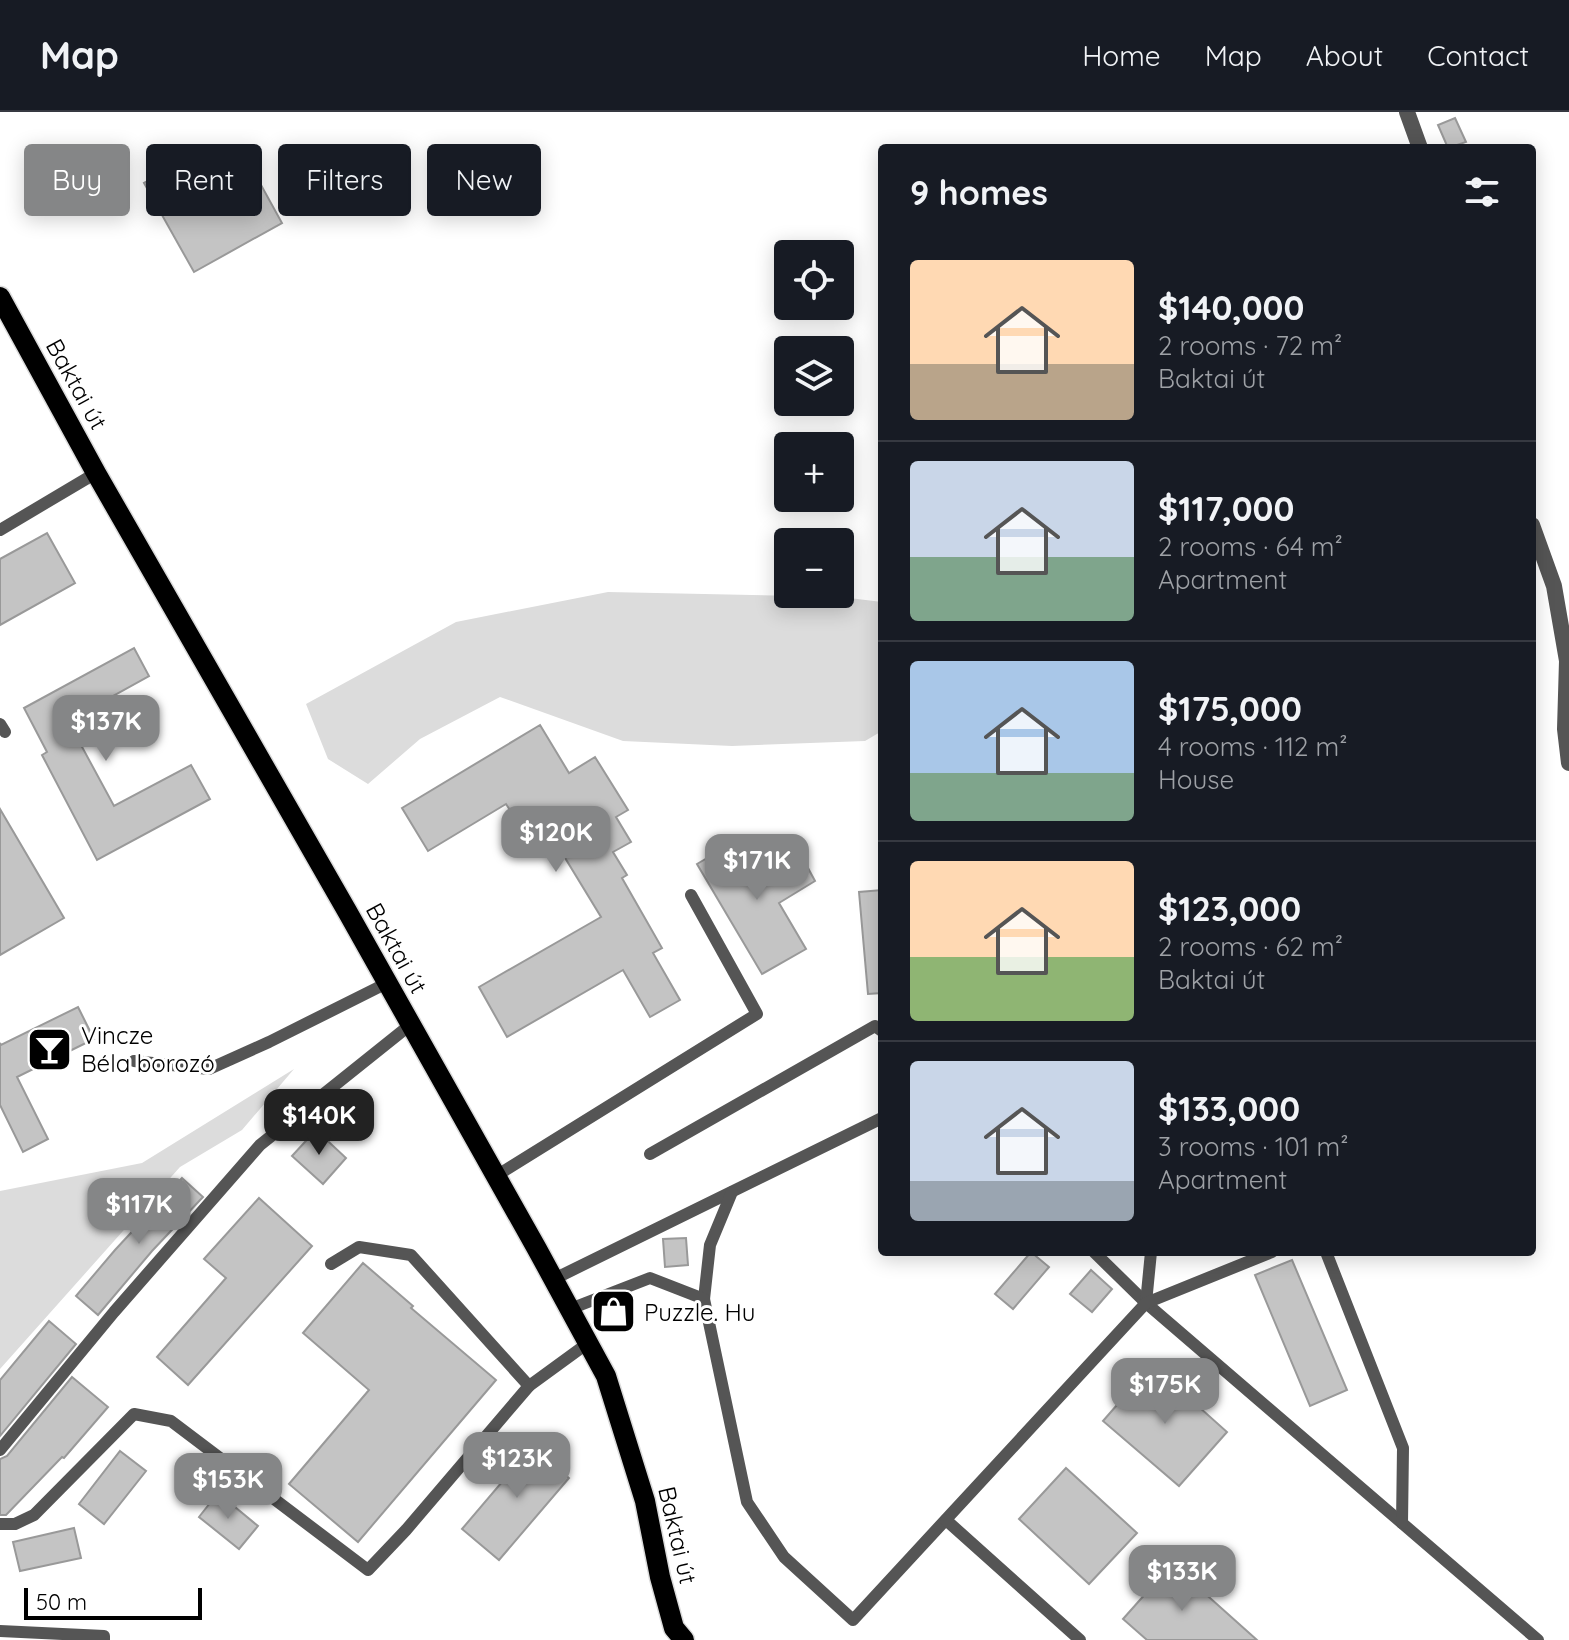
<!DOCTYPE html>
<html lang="en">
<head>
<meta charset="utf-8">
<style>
	body { margin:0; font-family:Quicksand,sans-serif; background:#242831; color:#f1f3f6; height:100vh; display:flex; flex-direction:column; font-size:30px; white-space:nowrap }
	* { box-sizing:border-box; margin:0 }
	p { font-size:26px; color:#9ea1a6 }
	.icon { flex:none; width:44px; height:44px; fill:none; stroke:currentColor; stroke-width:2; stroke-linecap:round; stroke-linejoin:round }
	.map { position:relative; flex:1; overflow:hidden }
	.sheet { position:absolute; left:878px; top:32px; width:658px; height:1112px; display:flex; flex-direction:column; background:#171b24; border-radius:8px; box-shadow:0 4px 20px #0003 }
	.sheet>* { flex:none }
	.hud { position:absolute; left:24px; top:32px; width:734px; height:72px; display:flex; gap:16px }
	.controls { position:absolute; left:774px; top:128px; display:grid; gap:16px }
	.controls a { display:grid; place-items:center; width:80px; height:80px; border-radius:8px; background:#171b24; box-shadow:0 4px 20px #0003; font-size:40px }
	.scale { position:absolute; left:24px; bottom:20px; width:178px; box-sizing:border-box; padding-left:8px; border:4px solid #000; border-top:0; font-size:22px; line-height:28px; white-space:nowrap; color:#000; -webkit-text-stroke:6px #fff; paint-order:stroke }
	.price { position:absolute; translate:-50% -68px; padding:0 18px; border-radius:16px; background:#858687; color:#fff; font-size:26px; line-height:52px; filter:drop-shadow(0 2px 4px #0008) }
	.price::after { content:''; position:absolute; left:50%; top:48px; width:24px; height:18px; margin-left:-12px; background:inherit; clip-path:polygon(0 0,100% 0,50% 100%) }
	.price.current { background:#222; color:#fff }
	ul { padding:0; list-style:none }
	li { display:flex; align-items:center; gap:24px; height:200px; padding:0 32px }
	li+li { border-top:2px solid #363941 }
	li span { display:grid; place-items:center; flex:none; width:224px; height:160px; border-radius:8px; color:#555 }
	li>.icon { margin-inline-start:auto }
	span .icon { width:96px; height:96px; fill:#fffc; stroke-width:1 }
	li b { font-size:34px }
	h2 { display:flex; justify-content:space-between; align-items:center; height:96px; padding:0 32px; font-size:34px }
	.tag { padding:0 28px; border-radius:8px; background:#171b24; box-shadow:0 4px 20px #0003; font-size:28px; line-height:72px }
	.tag.current { background:#858687; color:#fff }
	header { display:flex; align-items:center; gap:48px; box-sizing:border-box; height:112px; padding:0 40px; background:#171b24; border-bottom:2px solid #363941 }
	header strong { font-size:38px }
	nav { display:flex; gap:44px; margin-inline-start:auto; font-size:28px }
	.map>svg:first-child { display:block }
	.green { fill:#dcdcdc }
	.building { fill:#c4c4c4; stroke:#999; stroke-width:2 }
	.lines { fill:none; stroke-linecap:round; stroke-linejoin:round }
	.primary-casing { stroke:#dbdbdb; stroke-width:23 }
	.lane { stroke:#555; stroke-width:12 }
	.street { stroke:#555; stroke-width:16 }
	.primary { stroke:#000; stroke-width:20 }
	.labels { text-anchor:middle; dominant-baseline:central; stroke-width:6; stroke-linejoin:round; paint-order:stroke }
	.street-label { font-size:24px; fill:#000; stroke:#fff }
	.poi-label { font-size:24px; fill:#000; stroke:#fff; text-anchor:start }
</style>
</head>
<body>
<header>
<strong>Map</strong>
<nav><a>Home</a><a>Map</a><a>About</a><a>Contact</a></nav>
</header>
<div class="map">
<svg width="1569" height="1528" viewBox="0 0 1569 1528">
	<rect width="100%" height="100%" fill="#fff"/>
	<g class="green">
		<path d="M 608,480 L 841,485 L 882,490 L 882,619 L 865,629 L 732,634 L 623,629 L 500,585 L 420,627 L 368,672 L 328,647 L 306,592 L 456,510 Z"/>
		<path d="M 294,957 L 242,1018 L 180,1055 L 0,1257 L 0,1079 L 142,1051 Z"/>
	</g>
	<g class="building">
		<path d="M 1455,6 L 1466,30 L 1448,36 L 1438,13 Z"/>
		<path d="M 197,42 L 214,73 L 250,53 L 282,111 L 194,160 L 144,71 Z"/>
		<path d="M 47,421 L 75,471 L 0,513 L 0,447 Z"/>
		<path d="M 134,536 L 149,564 L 68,609 L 114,694 L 191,653 L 210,687 L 97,748 L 42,643 L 47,640 L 24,596 Z"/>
		<path d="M 540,613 L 569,661 L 595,645 L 628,698 L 616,705 L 631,730 L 613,740 L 627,763 L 622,766 L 662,836 L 653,841 L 680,888 L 650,905 L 623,858 L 507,925 L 479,875 L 601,805 L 548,718 L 530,729 L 506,692 L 428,739 L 402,696 Z"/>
		<path d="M 0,697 L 64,806 L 0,843 Z"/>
		<path d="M 741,726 L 765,767 L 802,745 L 815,769 L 779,791 L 806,837 L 762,862 L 697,752 Z"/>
		<path d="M 882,778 L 882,881 L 868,882 L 859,780 Z"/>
		<path d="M 78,895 L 94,927 L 17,965 L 48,1027 L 23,1040 L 0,993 L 0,931 L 1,933 Z"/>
		<path d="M 316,1018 L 346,1046 L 323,1072 L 292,1044 Z"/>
		<path d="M 182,1066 L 203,1085 L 152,1139 L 98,1203 L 76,1184 L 115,1138 Z"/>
		<path d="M 259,1086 L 312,1134 L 188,1273 L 157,1245 L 226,1166 L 204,1147 Z"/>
		<path d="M 686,1126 L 688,1153 L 665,1155 L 663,1127 Z"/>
		<path d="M 1031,1140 L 1049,1155 L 1013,1197 L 995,1182 Z"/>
		<path d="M 1292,1148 L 1347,1278 L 1310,1294 L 1255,1163 Z"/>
		<path d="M 363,1151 L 413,1194 L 411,1196 L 496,1268 L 358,1430 L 289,1372 L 369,1278 L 303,1221 Z"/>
		<path d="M 1091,1158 L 1112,1177 L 1092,1200 L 1070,1182 Z"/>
		<path d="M 49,1209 L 76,1232 L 0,1324 L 0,1268 Z"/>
		<path d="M 1152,1253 L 1227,1320 L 1179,1374 L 1103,1309 Z"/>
		<path d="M 72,1265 L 108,1295 L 64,1346 L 62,1345 L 6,1403 L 0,1403 L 0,1347 L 7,1344 Z"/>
		<path d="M 542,1323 L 556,1336 L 547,1347 L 569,1366 L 499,1448 L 462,1417 Z"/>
		<path d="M 120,1339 L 146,1359 L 104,1412 L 79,1392 Z"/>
		<path d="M 1066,1356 L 1137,1421 L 1089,1472 L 1019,1407 Z"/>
		<path d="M 218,1381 L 258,1414 L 239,1437 L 199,1405 Z"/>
		<path d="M 74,1416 L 81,1446 L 20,1459 L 13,1430 Z"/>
		<path d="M 1172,1452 L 1257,1528 L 1147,1528 L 1123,1507 Z"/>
	</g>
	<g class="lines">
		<defs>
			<path id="primary" d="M 0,185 L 96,361 L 347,799 L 537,1137 L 606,1264 L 645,1389 L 660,1465 L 674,1516 L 684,1528"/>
		</defs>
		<use href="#primary" class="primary-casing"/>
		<g class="lane">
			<path d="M 0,418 L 96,361"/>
			<path d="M 0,612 L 5,620"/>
			<path d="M 134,949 L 209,957 L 269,930 L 387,871"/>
			<path d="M 650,1042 L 875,914 L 882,919"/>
			<path d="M 496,1064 L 757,902 L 691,783"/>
			<path d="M 1094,1140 L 1146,1191 L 1538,1528"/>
			<path d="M 1326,1140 L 1403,1336 L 1402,1411"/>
			<path d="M 331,1152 L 359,1135 L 411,1143 L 529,1274"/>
			<path d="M 554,1167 L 882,1006"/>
			<path d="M 704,1187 L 710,1133 L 732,1080"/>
			<path d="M 1146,1191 L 1151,1140"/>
			<path d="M 570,1197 L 650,1166 L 704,1187 L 747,1390 L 784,1445 L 853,1508 L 1146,1191 L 1272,1140"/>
			<path d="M 0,1338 L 114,1200 L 260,1033 L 410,913"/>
			<path d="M 946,1408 L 1080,1528"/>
			<path d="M 0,1412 L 15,1412 L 34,1403 L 134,1302 L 171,1309 L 368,1458 L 406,1418 L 529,1274 L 588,1231"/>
			<path d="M 0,1519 L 104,1524 L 104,1528"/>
		</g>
		<g class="street">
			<path d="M 1407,0 L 1420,36"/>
			<path d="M 1532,413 L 1554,474 L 1567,549 L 1565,617 L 1569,651"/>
		</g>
		<use href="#primary" class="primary"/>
	</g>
	<defs>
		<symbol id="bar-square" viewBox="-11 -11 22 22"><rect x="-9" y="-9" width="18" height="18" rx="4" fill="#000" stroke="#fff"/><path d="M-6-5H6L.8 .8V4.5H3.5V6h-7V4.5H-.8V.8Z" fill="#fff"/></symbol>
		<symbol id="shop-square" viewBox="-11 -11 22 22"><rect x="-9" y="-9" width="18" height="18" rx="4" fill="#000" stroke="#fff"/><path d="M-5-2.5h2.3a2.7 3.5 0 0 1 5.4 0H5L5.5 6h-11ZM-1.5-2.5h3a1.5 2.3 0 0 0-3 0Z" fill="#fff"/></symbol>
	</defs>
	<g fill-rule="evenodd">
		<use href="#bar-square" x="24" y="912" width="51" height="51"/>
		<use href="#shop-square" x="588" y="1174" width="51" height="51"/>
	</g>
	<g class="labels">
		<g class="street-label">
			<text transform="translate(77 272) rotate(61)">Baktai út</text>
			<text transform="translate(397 836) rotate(61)">Baktai út</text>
			<text transform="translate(678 1423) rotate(77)">Baktai út</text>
		</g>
		<g class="poi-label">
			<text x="81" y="923">Vincze<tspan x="81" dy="28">Béla borozó</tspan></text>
			<text x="644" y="1200">Puzzle. Hu</text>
		</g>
	</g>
</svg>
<div class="controls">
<a><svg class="icon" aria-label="locate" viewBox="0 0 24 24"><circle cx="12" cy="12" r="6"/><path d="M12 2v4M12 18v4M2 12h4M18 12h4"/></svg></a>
<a><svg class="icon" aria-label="layers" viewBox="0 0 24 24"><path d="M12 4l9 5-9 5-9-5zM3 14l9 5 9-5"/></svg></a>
<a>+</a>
<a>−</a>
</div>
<div class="scale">50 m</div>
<b class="price" style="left:106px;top:651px">$137K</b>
<b class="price" style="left:556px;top:762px">$120K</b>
<b class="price" style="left:757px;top:790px">$171K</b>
<b class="price current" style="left:319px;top:1045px">$140K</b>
<b class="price" style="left:139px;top:1134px">$117K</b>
<b class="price" style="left:1165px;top:1314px">$175K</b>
<b class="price" style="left:517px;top:1388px">$123K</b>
<b class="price" style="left:228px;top:1409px">$153K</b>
<b class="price" style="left:1182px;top:1501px">$133K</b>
<div class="hud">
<a class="tag current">Buy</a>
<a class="tag">Rent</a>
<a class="tag">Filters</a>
<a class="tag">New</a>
</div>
<section class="sheet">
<h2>9 homes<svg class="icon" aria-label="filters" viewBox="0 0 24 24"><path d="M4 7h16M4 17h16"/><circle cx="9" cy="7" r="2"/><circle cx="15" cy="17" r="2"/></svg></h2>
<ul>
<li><span style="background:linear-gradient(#ffd9b3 65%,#b9a48a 0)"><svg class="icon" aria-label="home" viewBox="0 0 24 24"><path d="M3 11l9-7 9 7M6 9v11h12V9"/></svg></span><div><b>$140,000</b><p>2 rooms · 72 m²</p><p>Baktai út</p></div></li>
<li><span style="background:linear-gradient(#c9d6e8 60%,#7fa58c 0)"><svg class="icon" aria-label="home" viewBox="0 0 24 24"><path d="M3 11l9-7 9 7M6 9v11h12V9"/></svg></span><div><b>$117,000</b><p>2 rooms · 64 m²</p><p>Apartment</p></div></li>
<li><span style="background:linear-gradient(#a9c7e8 70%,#7fa58c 0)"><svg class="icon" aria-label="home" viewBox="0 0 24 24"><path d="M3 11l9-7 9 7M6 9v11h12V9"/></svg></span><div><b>$175,000</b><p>4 rooms · 112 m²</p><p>House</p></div></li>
<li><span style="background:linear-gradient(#ffd9b3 60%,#8fb573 0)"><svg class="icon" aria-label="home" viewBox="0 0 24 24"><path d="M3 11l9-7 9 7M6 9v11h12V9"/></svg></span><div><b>$123,000</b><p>2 rooms · 62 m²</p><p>Baktai út</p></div></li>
<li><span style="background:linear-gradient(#c9d6e8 75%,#9aa5b1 0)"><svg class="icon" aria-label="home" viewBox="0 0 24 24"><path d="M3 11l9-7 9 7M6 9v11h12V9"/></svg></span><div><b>$133,000</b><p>3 rooms · 101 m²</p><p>Apartment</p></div></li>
</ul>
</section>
</div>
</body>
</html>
